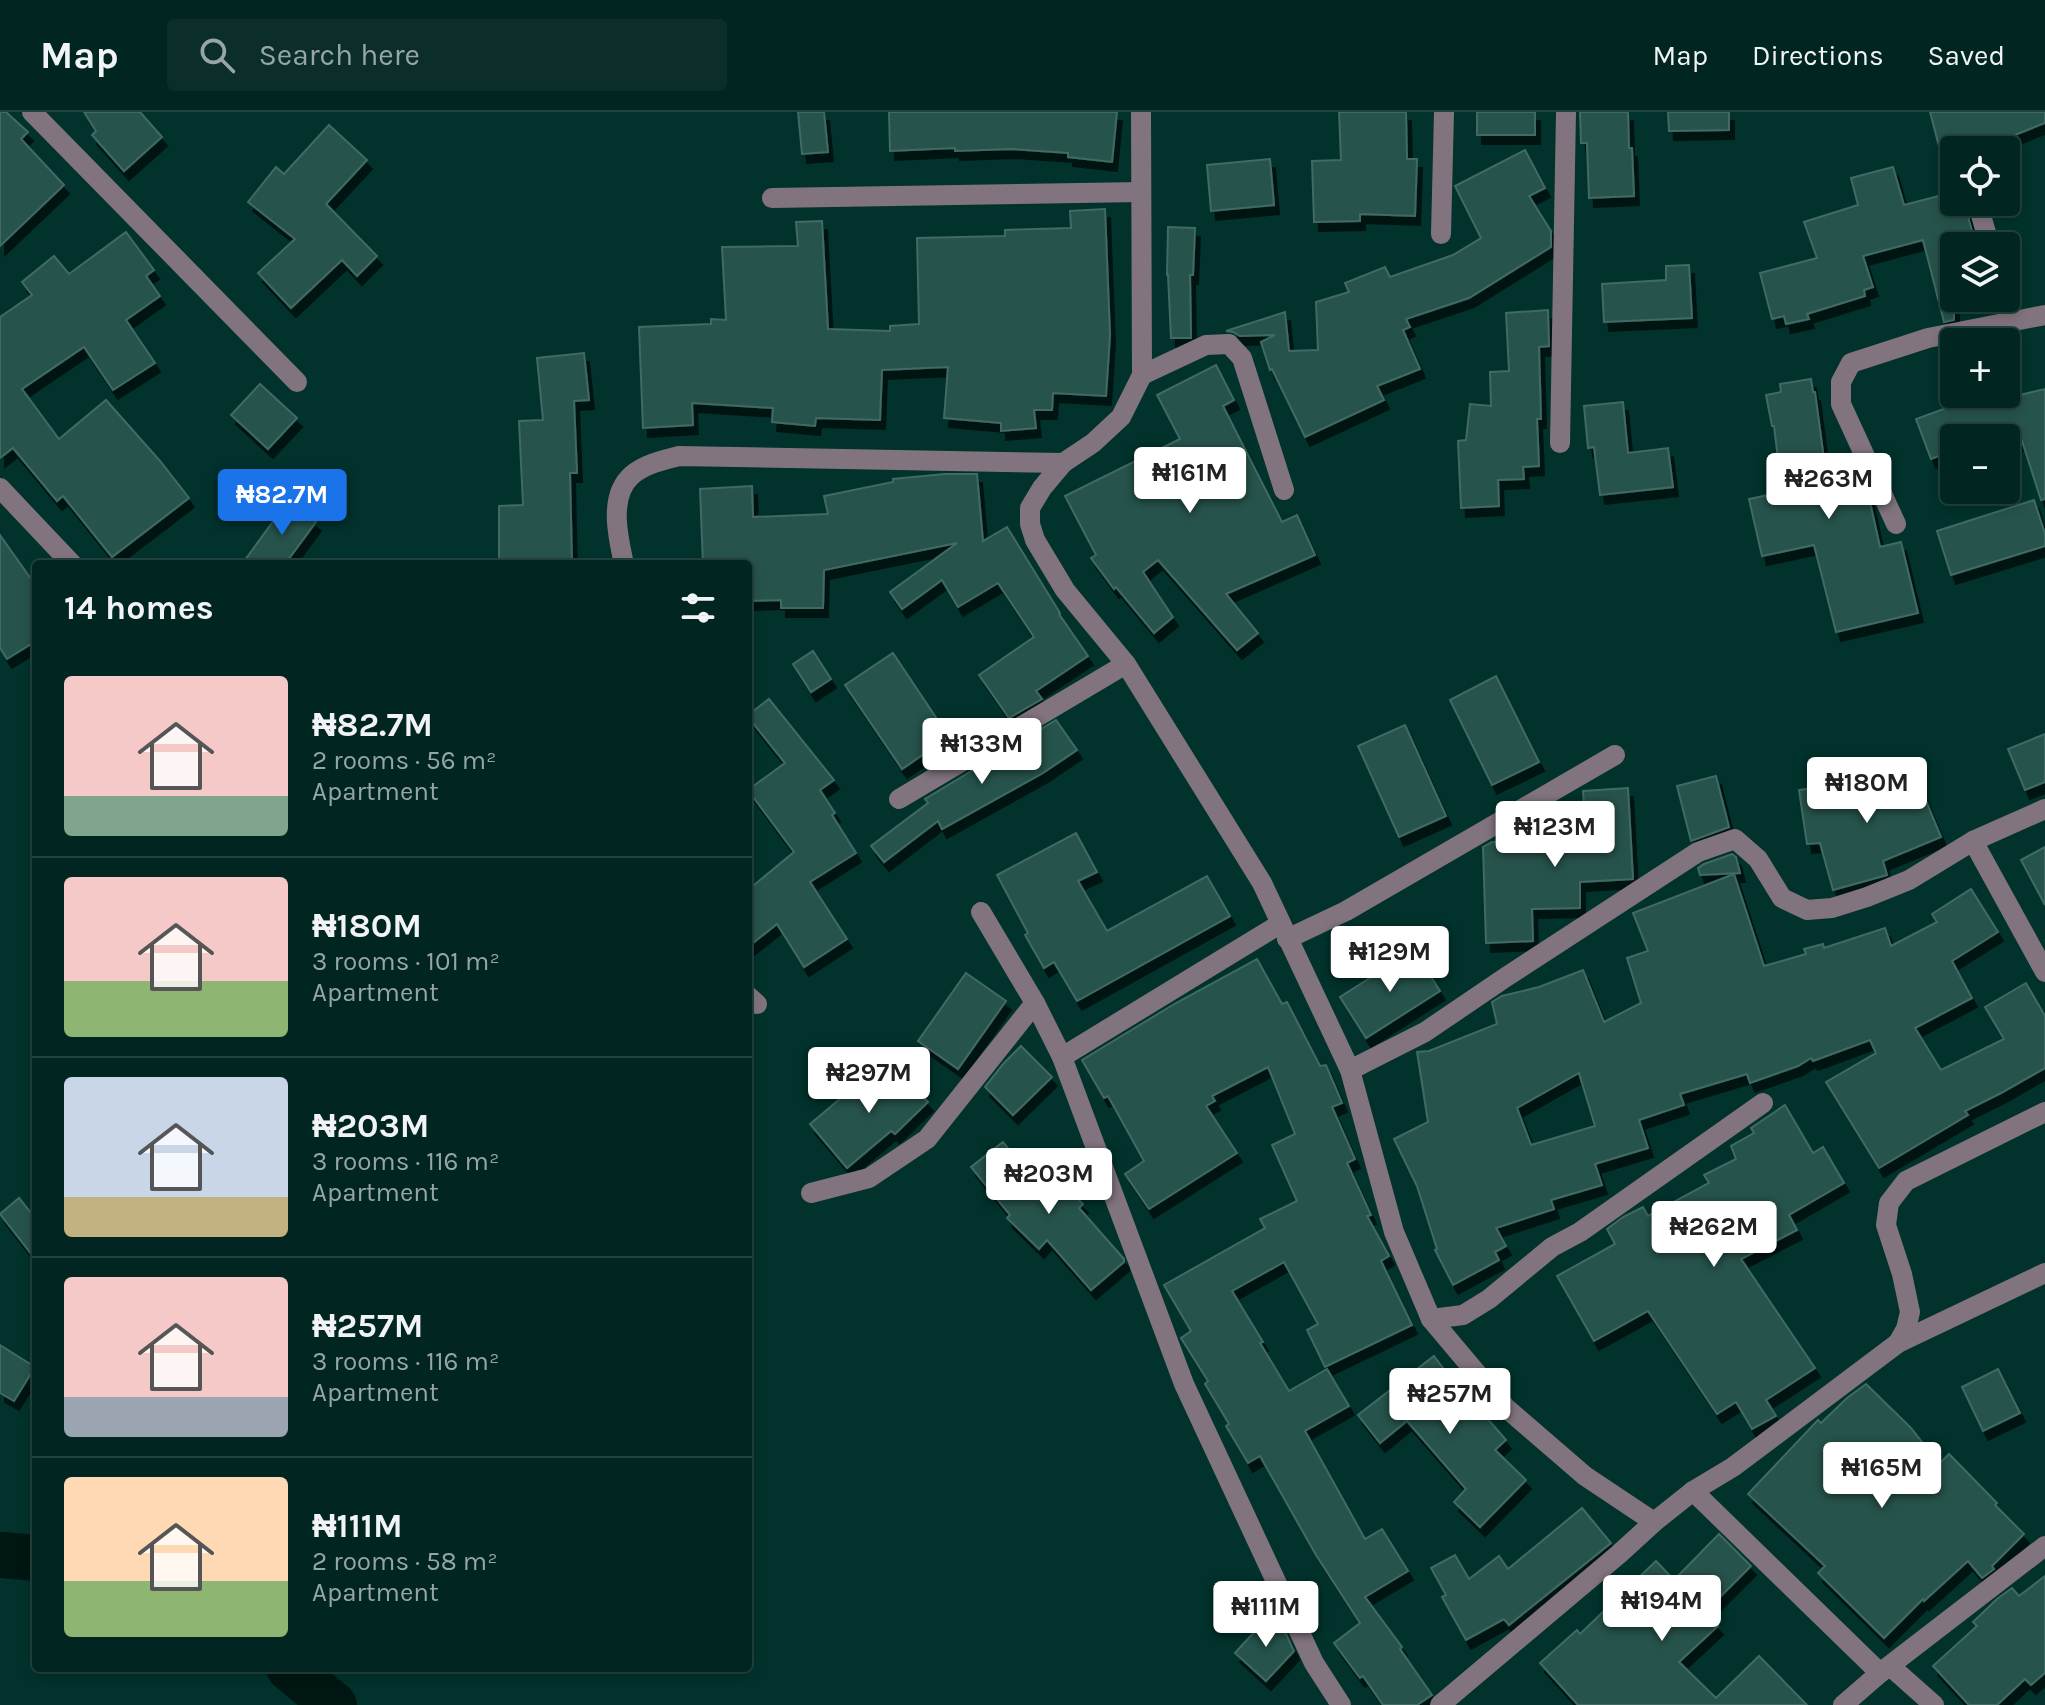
<!DOCTYPE html>
<html lang="en">
<head>
<meta charset="utf-8">
<style>
	body { margin:0; font-family:Karla,sans-serif; background:#0b2e2a; color:#f1f3f6; height:100vh; display:flex; flex-direction:column; font-size:30px; white-space:nowrap }
	* { box-sizing:border-box; margin:0 }
	p { font-size:26px; color:#96a5a5 }
	.icon { flex:none; width:44px; height:44px; fill:none; stroke:currentColor; stroke-width:2; stroke-linecap:round; stroke-linejoin:round }
	.map { position:relative; flex:1; overflow:hidden }
	.drawer { position:absolute; left:32px; top:448px; width:720px; height:1112px; display:flex; flex-direction:column; background:#012621; border-radius:8px; box-shadow:0 4px 12px #0003,0 0 0 2px #23433f }
	.drawer>* { flex:none }
	.tools { position:absolute; left:1940px; top:24px; display:grid; gap:16px }
	.tools a { display:grid; place-items:center; width:80px; height:80px; border-radius:8px; background:#012621; box-shadow:0 4px 12px #0003,0 0 0 2px #23433f; font-size:40px }
	.price { position:absolute; translate:-50% -68px; padding:0 18px; border-radius:8px; background:#fff; color:#222; font-size:26px; line-height:52px; filter:drop-shadow(0 2px 4px #0008) }
	.price::after { content:''; position:absolute; left:50%; top:48px; width:24px; height:18px; margin-left:-12px; background:inherit; clip-path:polygon(0 0,100% 0,50% 100%) }
	.price.selected { background:#1a73e8; color:#fff }
	ul { padding:0; list-style:none }
	li { display:flex; align-items:center; gap:24px; height:200px; padding:0 32px }
	li+li { border-top:2px solid #23433f }
	li span { display:grid; place-items:center; flex:none; width:224px; height:160px; border-radius:8px; color:#555 }
	li>.icon { margin-inline-start:auto }
	span .icon { width:96px; height:96px; fill:#fffc; stroke-width:1 }
	li b { font-size:34px }
	h2 { display:flex; justify-content:space-between; align-items:center; height:96px; padding:0 32px; font-size:34px }
	header { display:flex; align-items:center; gap:48px; box-sizing:border-box; height:112px; padding:0 40px; background:#012621; border-bottom:2px solid #23433f }
	header strong { font-size:38px }
	nav { display:flex; gap:44px; margin-inline-start:auto; font-size:28px }
	.search { width:560px; height:72px; background:#0b2e2a; display:flex; align-items:center; gap:20px; box-sizing:border-box; padding:0 28px; border-radius:8px; color:#96a5a5; font-size:30px }
	.map>svg:first-child { display:block }
	.lines { fill:none; stroke-linecap:round; stroke-linejoin:round }
	.river { stroke:#001612; stroke-width:46 }
	.building { fill:#27524c; stroke:#406b64; stroke-width:2; fill-rule:evenodd; filter:url(#shadow) }
	.minor { stroke:#82747e; stroke-width:20 }
</style>
</head>
<body>
<header>
<strong>Map</strong>
<div class="search"><svg class="icon" aria-label="search" viewBox="0 0 24 24"><circle cx="10" cy="10" r="6"/><path d="M15 15l6 6"/></svg>Search here</div>
<nav><a>Map</a><a>Directions</a><a>Saved</a></nav>
</header>
<div class="map">
<svg width="2045" height="1593" viewBox="0 0 2045 1593">
	<defs>
		<filter id="shadow"><feDropShadow dx="5" dy="9" stdDeviation="0" flood-color="#0009"/></filter>
	</defs>
	<rect width="100%" height="100%" fill="#01322c"/>
	<g class="lines">
		<g class="river">
			<path d="M 0,1443 L 36,1446"/>
			<path d="M 289,1556 L 334,1593"/>
		</g>
	</g>
	<g class="building">
		<path d="M 0,0 L 6,0 L 28,20 L 21,27 L 64,73 L 0,134 Z"/>
		<path d="M 84,0 L 140,0 L 162,25 L 124,59 L 92,23 L 96,19 Z"/>
		<path d="M 798,0 L 824,0 L 828,40 L 802,42 Z"/>
		<path d="M 889,0 L 1117,0 L 1112,50 L 1068,45 L 1068,41 L 1011,37 L 955,39 L 955,36 L 890,39 Z"/>
		<path d="M 1339,0 L 1406,0 L 1407,47 L 1417,47 L 1415,104 L 1360,102 L 1360,109 L 1314,110 L 1312,49 L 1341,48 Z"/>
		<rect x="1477" y="0" width="58" height="23"/>
		<path d="M 1580,0 L 1628,0 L 1629,36 L 1632,36 L 1634,84 L 1589,86 L 1587,31 L 1581,31 Z"/>
		<path d="M 1668,0 L 1729,0 L 1729,18 L 1669,19 Z"/>
		<path d="M 1930,0 L 2045,0 L 2045,11 L 1977,38 L 1940,38 Z"/>
		<path d="M 329,13 L 367,48 L 326,92 L 377,144 L 357,164 L 342,148 L 291,196 L 258,161 L 295,127 L 248,90 L 276,55 L 284,62 Z"/>
		<path d="M 1525,38 L 1545,76 L 1529,84 L 1551,119 L 1551,135 L 1469,186 L 1406,207 L 1410,215 L 1403,218 L 1420,257 L 1377,274 L 1384,288 L 1305,325 L 1272,257 L 1270,258 L 1261,230 L 1275,223 L 1240,224 L 1233,220 L 1226,219 L 1285,200 L 1289,239 L 1318,238 L 1316,190 L 1349,180 L 1345,171 L 1385,155 L 1390,165 L 1453,143 L 1481,126 L 1455,74 Z"/>
		<path d="M 1270,47 L 1274,93 L 1211,99 L 1207,53 Z"/>
		<path d="M 1893,55 L 1904,93 L 1954,80 L 1954,90 L 1964,90 L 1976,134 L 1954,134 L 1954,208 L 1944,210 L 1923,128 L 1863,144 L 1873,175 L 1864,178 L 1865,184 L 1807,202 L 1809,207 L 1786,212 L 1784,204 L 1772,207 L 1760,161 L 1817,146 L 1804,110 L 1858,93 L 1851,66 Z"/>
		<path d="M 1105,97 L 1110,223 L 1106,284 L 1053,281 L 1052,298 L 1034,298 L 1036,316 L 1001,319 L 1001,311 L 944,306 L 948,255 L 882,258 L 880,308 L 816,306 L 815,314 L 772,310 L 773,296 L 692,291 L 693,313 L 643,316 L 639,215 L 711,212 L 711,207 L 726,208 L 722,135 L 798,134 L 796,110 L 822,109 L 828,217 L 890,219 L 890,214 L 919,212 L 917,126 L 1005,124 L 1005,118 L 1071,116 L 1070,99 Z"/>
		<path d="M 1168,115 L 1195,116 L 1193,163 L 1190,163 L 1191,226 L 1171,226 L 1168,163 L 1167,163 Z"/>
		<path d="M 126,120 L 154,158 L 146,164 L 160,184 L 126,208 L 155,251 L 113,278 L 84,235 L 22,277 L 59,327 L 106,288 L 160,349 L 189,386 L 112,445 L 63,384 L 57,389 L 13,336 L 0,346 L 0,205 L 32,183 L 22,170 L 54,144 L 69,162 Z"/>
		<path d="M 1689,153 L 1692,206 L 1604,210 L 1602,172 L 1666,168 L 1666,154 Z"/>
		<path d="M 1548,198 L 1549,234 L 1539,235 L 1541,307 L 1537,307 L 1539,354 L 1523,355 L 1524,367 L 1498,368 L 1499,394 L 1461,396 L 1458,329 L 1466,328 L 1470,292 L 1491,294 L 1490,260 L 1509,259 L 1506,201 Z"/>
		<path d="M 584,241 L 589,288 L 574,289 L 577,361 L 570,361 L 572,452 L 499,452 L 499,394 L 523,393 L 519,309 L 543,308 L 537,246 Z"/>
		<path d="M 1216,253 L 1234,288 L 1223,294 L 1282,410 L 1297,403 L 1315,443 L 1226,482 L 1258,521 L 1237,538 L 1158,448 L 1143,460 L 1173,505 L 1154,521 L 1116,475 L 1114,477 L 1091,446 L 1096,443 L 1065,384 L 1180,327 L 1157,283 Z"/>
		<path d="M 1811,267 L 1813,280 L 1815,280 L 1827,370 L 1855,364 L 1858,375 L 1864,374 L 1868,381 L 1880,435 L 1901,430 L 1918,501 L 1836,520 L 1814,433 L 1762,444 L 1749,387 L 1782,380 L 1774,314 L 1772,314 L 1766,283 L 1781,280 L 1780,272 Z"/>
		<path d="M 260,272 L 297,306 L 268,337 L 231,303 Z"/>
		<path d="M 2045,277 L 2045,387 L 2041,388 L 2022,329 L 2010,331 L 2008,318 L 1987,326 L 1954,326 L 1954,338 L 1931,347 L 1916,307 L 1979,284 L 1982,292 Z"/>
		<path d="M 1623,290 L 1628,341 L 1668,336 L 1673,375 L 1600,383 L 1594,335 L 1588,336 L 1584,294 Z"/>
		<path d="M 945,362 L 977,362 L 983,429 L 1007,415 L 1060,501 L 1059,502 L 1088,544 L 1036,579 L 1042,587 L 1009,606 L 979,563 L 1034,525 L 998,471 L 958,495 L 942,468 L 902,497 L 890,480 L 957,431 L 824,458 L 823,496 L 781,496 L 781,488 L 748,489 L 748,452 L 703,452 L 700,377 L 752,374 L 753,405 L 828,402 L 824,384 L 893,370 L 893,367 Z"/>
		<path d="M 2034,388 L 2045,422 L 2045,434 L 1951,463 L 1937,419 Z"/>
		<path d="M 288,389 L 316,410 L 285,452 L 242,452 Z"/>
		<path d="M 0,423 L 36,474 L 36,529 L 7,547 L 0,536 Z"/>
		<path d="M 813,539 L 831,567 L 811,580 L 793,552 Z"/>
		<path d="M 893,541 L 949,625 L 902,657 L 845,573 Z"/>
		<path d="M 1496,564 L 1539,650 L 1492,673 L 1450,588 Z"/>
		<path d="M 769,587 L 834,668 L 820,678 L 835,701 L 832,703 L 856,741 L 810,770 L 847,827 L 804,855 L 777,812 L 748,835 L 748,778 L 794,740 L 748,678 L 785,651 L 748,605 L 748,603 Z"/>
		<path d="M 1056,608 L 1077,638 L 1043,661 L 942,717 L 938,709 L 884,750 L 871,734 L 928,691 L 925,687 Z"/>
		<path d="M 1405,613 L 1446,704 L 1399,725 L 1358,634 Z"/>
		<path d="M 2045,622 L 2045,670 L 2025,678 L 2008,637 Z"/>
		<path d="M 1911,653 L 1941,725 L 1883,749 L 1887,763 L 1833,778 L 1820,731 L 1807,732 L 1799,678 L 1851,670 L 1852,677 Z"/>
		<path d="M 1716,664 L 1729,715 L 1691,729 L 1677,674 Z"/>
		<path d="M 1628,676 L 1633,767 L 1580,770 L 1580,796 L 1532,797 L 1533,829 L 1486,831 L 1483,735 L 1492,730 L 1530,729 L 1530,738 L 1587,736 L 1583,679 Z"/>
		<path d="M 1076,721 L 1097,760 L 1078,769 L 1107,819 L 1207,764 L 1230,804 L 1077,889 L 1054,850 L 1044,856 L 1025,823 L 1028,821 L 997,763 Z"/>
		<path d="M 2045,735 L 2045,793 L 2021,748 Z"/>
		<path d="M 1732,742 L 1736,745 L 1740,761 L 1700,763 L 1698,756 L 1704,752 Z"/>
		<path d="M 1734,762 L 1764,854 L 1806,842 L 1804,837 L 1823,832 L 1824,836 L 1885,816 L 1891,834 L 1937,810 L 1932,802 L 1971,777 L 1998,820 L 1952,849 L 1972,886 L 1915,916 L 1941,958 L 2004,927 L 1985,895 L 2026,871 L 2045,904 L 2045,956 L 2001,981 L 1965,999 L 1968,1003 L 1879,1056 L 1826,970 L 1876,941 L 1870,928 L 1813,949 L 1811,946 L 1798,954 L 1750,971 L 1747,962 L 1680,982 L 1684,993 L 1639,1008 L 1648,1036 L 1595,1052 L 1602,1073 L 1551,1088 L 1554,1097 L 1496,1116 L 1506,1134 L 1495,1140 L 1499,1148 L 1453,1173 L 1435,1138 L 1437,1137 L 1417,1074 L 1394,1027 L 1428,1010 L 1417,940 L 1429,939 L 1497,912 L 1492,890 L 1502,884 L 1539,875 L 1583,858 L 1604,910 L 1641,891 L 1627,846 L 1648,839 L 1633,801 ZM 1579,961 L 1595,1014 L 1531,1033 L 1517,996 Z"/>
		<path d="M 1414,838 L 1440,879 L 1366,926 L 1340,885 Z"/>
		<path d="M 1257,847 L 1282,892 L 1287,890 L 1320,954 L 1326,953 L 1342,991 L 1332,995 L 1355,1047 L 1347,1051 L 1371,1103 L 1367,1104 L 1389,1144 L 1381,1149 L 1412,1213 L 1325,1255 L 1307,1218 L 1318,1212 L 1284,1150 L 1232,1179 L 1263,1230 L 1260,1231 L 1289,1279 L 1327,1257 L 1349,1294 L 1305,1319 L 1365,1427 L 1382,1417 L 1408,1459 L 1365,1485 L 1402,1535 L 1400,1537 L 1432,1583 L 1417,1593 L 1383,1593 L 1363,1564 L 1360,1566 L 1334,1531 L 1360,1511 L 1316,1443 L 1260,1344 L 1248,1351 L 1226,1314 L 1229,1312 L 1205,1272 L 1208,1269 L 1181,1226 L 1191,1219 L 1164,1173 L 1265,1116 L 1260,1107 L 1297,1089 L 1272,1033 L 1295,1022 L 1268,955 L 1212,984 L 1215,989 L 1206,994 L 1237,1041 L 1149,1097 L 1125,1062 L 1144,1049 L 1108,984 L 1104,986 L 1082,948 L 1176,891 Z"/>
		<path d="M 966,861 L 1006,889 L 958,957 L 918,929 Z"/>
		<path d="M 1021,934 L 1052,965 L 1013,1003 L 985,975 L 1004,951 Z"/>
		<path d="M 884,953 L 892,953 L 928,990 L 895,1022 L 891,1019 L 847,1056 L 810,1012 L 847,981 L 851,986 Z"/>
		<path d="M 1785,993 L 1813,1041 L 1823,1035 L 1844,1071 L 1789,1103 L 1797,1118 L 1741,1147 L 1815,1256 L 1766,1288 L 1776,1304 L 1752,1317 L 1736,1290 L 1717,1302 L 1648,1199 L 1594,1229 L 1557,1164 L 1615,1132 L 1607,1117 L 1623,1105 L 1643,1095 L 1648,1104 L 1709,1071 L 1704,1063 L 1736,1047 L 1731,1034 L 1754,1021 L 1751,1016 Z"/>
		<path d="M 1003,1030 L 1038,1074 L 1051,1061 L 1083,1092 L 1079,1096 L 1124,1147 L 1124,1150 L 1091,1178 L 1047,1128 L 1039,1137 L 1007,1106 L 1010,1103 L 971,1055 Z"/>
		<path d="M 19,1086 L 36,1107 L 36,1148 L 0,1102 Z"/>
		<path d="M 0,1233 L 35,1255 L 14,1289 L 0,1281 Z"/>
		<path d="M 1434,1244 L 1465,1285 L 1467,1283 L 1506,1328 L 1495,1338 L 1526,1368 L 1480,1415 L 1454,1390 L 1466,1377 L 1407,1309 L 1380,1331 L 1358,1303 Z"/>
		<path d="M 1998,1257 L 2020,1301 L 1983,1319 L 1962,1275 Z"/>
		<path d="M 1866,1272 L 1911,1316 L 1939,1352 L 1949,1342 L 1997,1391 L 1995,1393 L 2024,1422 L 1992,1454 L 1994,1457 L 1982,1466 L 1968,1449 L 1924,1489 L 1923,1487 L 1884,1526 L 1818,1461 L 1825,1454 L 1748,1382 L 1818,1308 L 1821,1311 L 1847,1286 Z"/>
		<path d="M 1582,1396 L 1611,1431 L 1509,1513 L 1504,1507 L 1466,1528 L 1442,1485 L 1446,1483 L 1431,1456 L 1455,1443 L 1469,1467 L 1499,1444 L 1508,1457 Z"/>
		<path d="M 1719,1422 L 1751,1454 L 1705,1500 L 1718,1514 L 1679,1550 L 1716,1586 L 1759,1544 L 1807,1593 L 1578,1593 L 1540,1551 L 1577,1518 L 1580,1522 L 1656,1449 L 1674,1468 Z"/>
		<path d="M 2045,1464 L 2045,1561 L 2031,1573 L 2025,1567 L 1997,1593 L 1969,1593 L 1933,1554 L 1977,1514 L 1973,1510 L 1997,1487 L 2012,1476 L 2019,1484 Z"/>
		<path d="M 1268,1505 L 1286,1522 L 1294,1539 L 1266,1569 L 1235,1541 Z"/>
	</g>
	<g class="lines">
		<g class="minor">
			<path d="M 32,0 L 297,270"/>
			<path d="M 1141,0 L 1142,263 L 1121,305 L 1093,331 L 1063,351 L 1042,376 L 1030,396 L 1030,412 L 1035,428 L 1065,478 L 1126,552 L 1262,771 L 1350,958 L 1394,1120 L 1431,1207 L 1505,1295 L 1585,1364 L 1654,1410"/>
			<path d="M 772,86 L 1141,80"/>
			<path d="M 1977,90 L 1990,134"/>
			<path d="M 1441,122 L 1444,0"/>
			<path d="M 2005,186 L 2012,210"/>
			<path d="M 1142,263 L 1206,233 L 1229,232 L 1242,246 L 1284,378"/>
			<path d="M 1560,331 L 1566,0"/>
			<path d="M 0,376 L 72,452"/>
			<path d="M 1896,412 L 1841,292 L 1841,270 L 1851,251 L 1928,226 L 2045,203"/>
			<path d="M 624,452 C 618,425 608,384 632,363 C 645,352 663,348 679,344 L 1063,351"/>
			<path d="M 899,687 L 1126,552"/>
			<path d="M 1973,729 L 2045,860"/>
			<path d="M 981,800 L 1035,891 L 1062,945 L 1184,1272 L 1314,1551 L 1341,1593"/>
			<path d="M 1287,827 L 1346,799 L 1615,643"/>
			<path d="M 748,884 L 757,892"/>
			<path d="M 1062,945 L 1280,812"/>
			<path d="M 1350,958 L 1425,920 L 1506,865 L 1698,740 L 1735,727 L 1758,747 L 1782,786 L 1807,798 L 1832,796 L 1867,785 L 1909,768 L 1973,729 L 2045,697"/>
			<path d="M 811,1081 L 869,1066 L 927,1027 L 1035,891"/>
			<path d="M 1431,1207 L 1463,1203 L 1489,1187 L 1552,1135 L 1580,1120 L 1763,991"/>
			<path d="M 1898,1231 L 1906,1217 L 1910,1200 L 1902,1162 L 1886,1113 L 1889,1091 L 1906,1069 L 2045,1000"/>
			<path d="M 1693,1379 L 1880,1561"/>
			<path d="M 1890,1554 L 1934,1593"/>
			<path d="M 1440,1593 L 1619,1442 L 1654,1410 L 1693,1379 L 1733,1355 L 1898,1231 L 2045,1161"/>
			<path d="M 1843,1593 L 1880,1561 L 2045,1434"/>
		</g>
	</g>
</svg>
<div class="tools">
<a><svg class="icon" aria-label="locate" viewBox="0 0 24 24"><circle cx="12" cy="12" r="6"/><path d="M12 2v4M12 18v4M2 12h4M18 12h4"/></svg></a>
<a><svg class="icon" aria-label="layers" viewBox="0 0 24 24"><path d="M12 4l9 5-9 5-9-5zM3 14l9 5 9-5"/></svg></a>
<a>+</a>
<a>−</a>
</div>
<b class="price" style="left:1190px;top:403px">₦161M</b>
<b class="price" style="left:1829px;top:409px">₦263M</b>
<b class="price selected" style="left:282px;top:425px">₦82.7M</b>
<b class="price" style="left:982px;top:674px">₦133M</b>
<b class="price" style="left:1867px;top:713px">₦180M</b>
<b class="price" style="left:1555px;top:757px">₦123M</b>
<b class="price" style="left:1390px;top:882px">₦129M</b>
<b class="price" style="left:869px;top:1003px">₦297M</b>
<b class="price" style="left:1049px;top:1104px">₦203M</b>
<b class="price" style="left:1714px;top:1157px">₦262M</b>
<b class="price" style="left:1450px;top:1324px">₦257M</b>
<b class="price" style="left:1882px;top:1398px">₦165M</b>
<b class="price" style="left:1662px;top:1531px">₦194M</b>
<b class="price" style="left:1266px;top:1537px">₦111M</b>
<section class="drawer">
<h2>14 homes<svg class="icon" aria-label="filters" viewBox="0 0 24 24"><path d="M4 7h16M4 17h16"/><circle cx="9" cy="7" r="2"/><circle cx="15" cy="17" r="2"/></svg></h2>
<ul>
<li><span style="background:linear-gradient(#f6c9c9 75%,#7fa58c 0)"><svg class="icon" aria-label="home" viewBox="0 0 24 24"><path d="M3 11l9-7 9 7M6 9v11h12V9"/></svg></span><div><b>₦82.7M</b><p>2 rooms · 56 m²</p><p>Apartment</p></div></li>
<li><span style="background:linear-gradient(#f6c9c9 65%,#8fb573 0)"><svg class="icon" aria-label="home" viewBox="0 0 24 24"><path d="M3 11l9-7 9 7M6 9v11h12V9"/></svg></span><div><b>₦180M</b><p>3 rooms · 101 m²</p><p>Apartment</p></div></li>
<li><span style="background:linear-gradient(#c9d6e8 75%,#c2b280 0)"><svg class="icon" aria-label="home" viewBox="0 0 24 24"><path d="M3 11l9-7 9 7M6 9v11h12V9"/></svg></span><div><b>₦203M</b><p>3 rooms · 116 m²</p><p>Apartment</p></div></li>
<li><span style="background:linear-gradient(#f6c9c9 75%,#9aa5b1 0)"><svg class="icon" aria-label="home" viewBox="0 0 24 24"><path d="M3 11l9-7 9 7M6 9v11h12V9"/></svg></span><div><b>₦257M</b><p>3 rooms · 116 m²</p><p>Apartment</p></div></li>
<li><span style="background:linear-gradient(#ffd9b3 65%,#8fb573 0)"><svg class="icon" aria-label="home" viewBox="0 0 24 24"><path d="M3 11l9-7 9 7M6 9v11h12V9"/></svg></span><div><b>₦111M</b><p>2 rooms · 58 m²</p><p>Apartment</p></div></li>
</ul>
</section>
</div>
</body>
</html>
